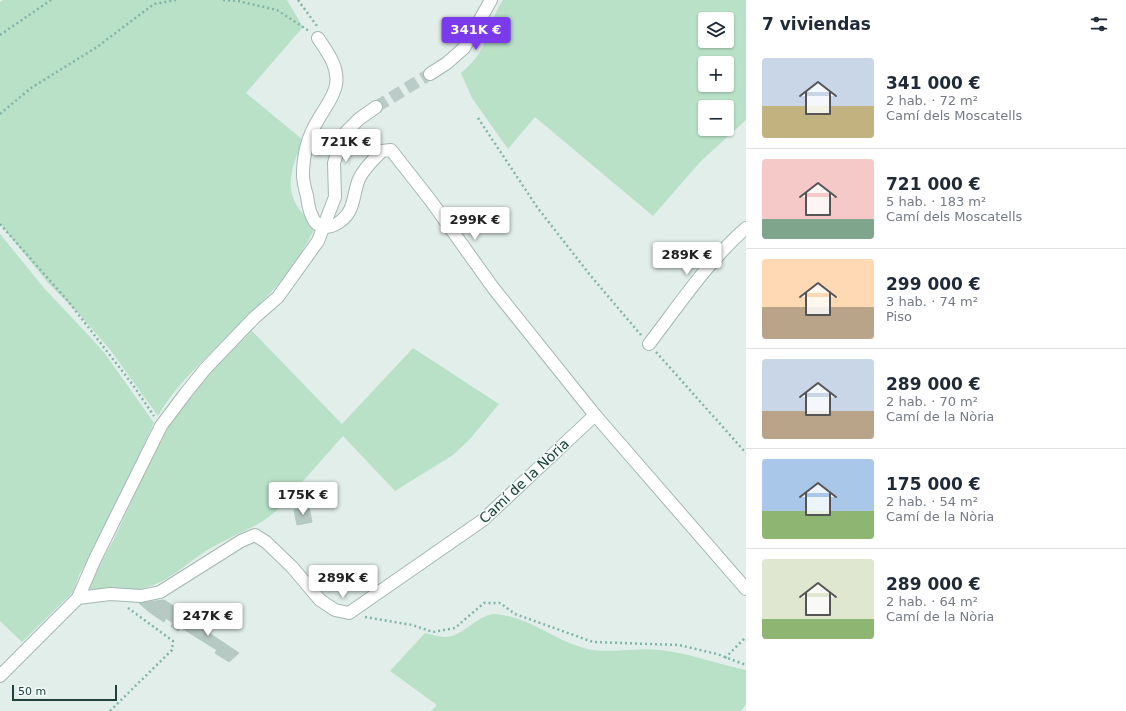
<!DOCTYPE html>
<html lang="es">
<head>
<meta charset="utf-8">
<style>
	body { margin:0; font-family:"DejaVu Sans",sans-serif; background:#f6f6f7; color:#1f2937; height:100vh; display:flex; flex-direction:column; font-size:15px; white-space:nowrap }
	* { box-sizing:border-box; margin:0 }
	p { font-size:13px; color:#747a83 }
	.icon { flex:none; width:22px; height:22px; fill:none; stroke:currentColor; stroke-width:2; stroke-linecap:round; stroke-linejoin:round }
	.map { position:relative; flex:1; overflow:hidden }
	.sheet { display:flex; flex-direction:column; background:#fff; width:380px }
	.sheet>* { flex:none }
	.controls { position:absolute; left:698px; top:12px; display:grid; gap:8px }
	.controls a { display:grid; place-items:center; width:36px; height:36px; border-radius:4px; background:#fff; box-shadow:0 1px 3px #0004; font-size:20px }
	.scale { position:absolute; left:12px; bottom:10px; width:105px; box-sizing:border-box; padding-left:4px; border:2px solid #20413b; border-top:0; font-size:11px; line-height:14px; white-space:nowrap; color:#20413b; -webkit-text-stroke:3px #f3faf7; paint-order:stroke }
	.price { position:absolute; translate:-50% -34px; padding:0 9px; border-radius:4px; background:#fff; color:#222; font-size:13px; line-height:26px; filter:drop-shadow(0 1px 2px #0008) }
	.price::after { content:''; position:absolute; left:50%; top:24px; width:12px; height:9px; margin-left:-6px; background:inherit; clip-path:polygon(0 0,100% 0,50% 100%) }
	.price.current { background:#7c3aed; color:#fff }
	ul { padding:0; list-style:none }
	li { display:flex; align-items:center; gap:12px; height:100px; padding:0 16px }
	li+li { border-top:1px solid #e0e1e3 }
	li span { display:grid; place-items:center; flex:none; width:112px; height:80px; border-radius:4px; color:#555 }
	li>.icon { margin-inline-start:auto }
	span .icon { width:48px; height:48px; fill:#fffc; stroke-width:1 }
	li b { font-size:17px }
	h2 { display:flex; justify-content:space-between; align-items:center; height:48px; padding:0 16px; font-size:17px }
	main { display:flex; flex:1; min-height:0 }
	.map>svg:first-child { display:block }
	.green { fill:#b9e1c8; fill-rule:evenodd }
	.building { fill:#b7c9c3; stroke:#b4c8c2 }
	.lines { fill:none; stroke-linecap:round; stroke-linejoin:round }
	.minor-tunnel { stroke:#bbcbc7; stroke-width:12; stroke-dasharray:12 6; stroke-linecap:butt }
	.minor-casing { stroke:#a4b7b2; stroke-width:14 }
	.path { stroke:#80b4a9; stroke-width:2.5; stroke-dasharray:2 3; stroke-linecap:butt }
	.minor { stroke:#fff; stroke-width:12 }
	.labels { text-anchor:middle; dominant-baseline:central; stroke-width:3; stroke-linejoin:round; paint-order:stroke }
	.street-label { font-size:14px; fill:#20413b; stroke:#f3faf7 }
</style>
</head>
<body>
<main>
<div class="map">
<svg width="746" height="711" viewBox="0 0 746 711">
	<rect width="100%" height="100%" fill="#e2eeea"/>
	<g class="green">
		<path d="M 3,0 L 287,0 L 303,27 L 246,93 L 303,140 C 294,162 284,184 297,206 C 301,213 308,218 313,225 L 312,229 L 314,230 C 307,243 300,255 292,267 C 275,290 253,311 233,332 C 206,358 177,383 158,416 L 111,351 L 80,315 L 49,284 L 0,224 L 0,2 Z"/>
		<path d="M 503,0 L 746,0 L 746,120 L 701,161 L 653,216 L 535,117 L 508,149 L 472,98 L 461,73 C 468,67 475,60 480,52 C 489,36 492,15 503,0 ZM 705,19 L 727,19 L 727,41 L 705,41 ZM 705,63 L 727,63 L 727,85 L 705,85 ZM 705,107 L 727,107 L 727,129 L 705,129 Z"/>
		<path d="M 0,234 L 44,288 L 91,338 L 106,355 L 154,423 L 124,488 L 90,556 L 79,575 L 73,592 L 22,642 L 0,621 Z"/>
		<path d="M 252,331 L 342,424 L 413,348 L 499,404 L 469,440 L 453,455 L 395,491 L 343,436 L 280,507 C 261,527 233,535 209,549 C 188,562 169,582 144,588 C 127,592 107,589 89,589 L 91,580 L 114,539 L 167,425 L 205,377 Z"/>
		<path d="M 493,614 C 530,616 552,640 587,649 C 611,654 635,647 660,650 C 689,653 717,664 746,670 L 746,704 L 741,711 L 431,711 L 437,705 L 390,671 L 425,633 C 431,635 438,636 444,637 C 463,637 475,617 493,614 Z"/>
	</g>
	<g class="building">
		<path d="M 309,507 L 312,522 L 297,525 L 294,510 Z"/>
		<path d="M 164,600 L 188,615 L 178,631 L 171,626 L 173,623 L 166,618 L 164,622 L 155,616 Z"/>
		<path d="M 164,600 L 155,616 L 148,611 L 139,603 Z"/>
		<path d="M 190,613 L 212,627 L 209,633 L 239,653 L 229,662 L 215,653 L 217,650 L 180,627 Z"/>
	</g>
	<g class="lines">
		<path class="minor-tunnel" d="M 376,107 L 430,74"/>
		<defs>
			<g id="minor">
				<path d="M 318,38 C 327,52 339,66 336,85 C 334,97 324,109 318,120 C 308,136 303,156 303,175 C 303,182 305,189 307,196 C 308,205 310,217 317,224 C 325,230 335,226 342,220 C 355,210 353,193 359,179 C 364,168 374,159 382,151 L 391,150 L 431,201 L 494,289 L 595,415 L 746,589"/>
				<path d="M 430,74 L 447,63 L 464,48 L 491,0"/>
				<path d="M 649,344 C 679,305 708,261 746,228"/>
				<path d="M 78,598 L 95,559 L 161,426 L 185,394 L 205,369 L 254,318 L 278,297 L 318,241 L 335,197 L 334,163 L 339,147 L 346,132 L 359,119 L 376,107"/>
				<path d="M 0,676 L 78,598 L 110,594 L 141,596 L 160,592 L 241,541 L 255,535 L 266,542 L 292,567 L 320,600 L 335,610 L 349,613 L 483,520 L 595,415"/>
			</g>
		</defs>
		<use href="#minor" class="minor-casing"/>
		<g class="path">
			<path d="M 223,0 L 238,1 L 277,10 L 309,31"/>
			<path d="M 298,0 L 317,26"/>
			<path d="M 0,35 L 51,0"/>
			<path d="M 0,114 L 31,88 L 97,47 L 154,4 L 176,0"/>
			<path d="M 478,118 L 537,207 L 590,275 L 641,335"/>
			<path d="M 0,224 L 68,301 L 133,385 L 154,416"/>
			<path d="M 656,352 L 746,453"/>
			<path d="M 365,617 L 412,625 L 433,632 L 455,628 L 484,603 L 500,603 L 515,614 L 593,642 L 679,645 L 717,654 L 746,665"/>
			<path d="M 725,658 L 746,637"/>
			<path d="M 110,711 L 172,650 L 173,641 L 128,608"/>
		</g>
		<use href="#minor" class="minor"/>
	</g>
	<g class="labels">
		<g class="street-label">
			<text transform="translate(524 481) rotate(-43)">Camí de la Nòria</text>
		</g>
	</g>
</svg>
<div class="controls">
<a><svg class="icon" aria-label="layers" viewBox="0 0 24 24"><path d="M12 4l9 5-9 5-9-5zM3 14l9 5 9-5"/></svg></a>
<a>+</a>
<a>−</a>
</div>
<div class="scale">50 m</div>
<b class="price current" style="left:476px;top:51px">341K €</b>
<b class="price" style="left:346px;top:163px">721K €</b>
<b class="price" style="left:475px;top:241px">299K €</b>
<b class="price" style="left:687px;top:276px">289K €</b>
<b class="price" style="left:303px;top:516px">175K €</b>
<b class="price" style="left:343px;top:599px">289K €</b>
<b class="price" style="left:208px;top:637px">247K €</b>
</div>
<section class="sheet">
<h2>7 viviendas<svg class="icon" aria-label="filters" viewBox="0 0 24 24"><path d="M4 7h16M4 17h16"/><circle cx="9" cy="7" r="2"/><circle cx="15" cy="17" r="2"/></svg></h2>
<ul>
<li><span style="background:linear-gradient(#c9d6e8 60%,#c2b280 0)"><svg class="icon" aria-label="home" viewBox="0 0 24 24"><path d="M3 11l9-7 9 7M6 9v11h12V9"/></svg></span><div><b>341 000 €</b><p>2 hab. · 72 m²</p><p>Camí dels Moscatells</p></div></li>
<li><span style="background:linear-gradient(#f6c9c9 75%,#7fa58c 0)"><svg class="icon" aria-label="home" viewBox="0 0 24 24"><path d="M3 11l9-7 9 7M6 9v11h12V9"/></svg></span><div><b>721 000 €</b><p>5 hab. · 183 m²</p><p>Camí dels Moscatells</p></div></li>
<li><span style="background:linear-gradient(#ffd9b3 60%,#b9a48a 0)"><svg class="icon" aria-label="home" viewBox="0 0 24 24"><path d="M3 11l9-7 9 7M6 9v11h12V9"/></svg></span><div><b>299 000 €</b><p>3 hab. · 74 m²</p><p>Piso</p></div></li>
<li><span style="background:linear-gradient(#c9d6e8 65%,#b9a48a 0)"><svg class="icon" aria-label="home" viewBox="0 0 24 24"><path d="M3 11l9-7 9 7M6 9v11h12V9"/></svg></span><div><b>289 000 €</b><p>2 hab. · 70 m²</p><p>Camí de la Nòria</p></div></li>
<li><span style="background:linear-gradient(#a9c7e8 65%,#8fb573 0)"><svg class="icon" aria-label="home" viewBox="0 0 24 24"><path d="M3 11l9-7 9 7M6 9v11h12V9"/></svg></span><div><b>175 000 €</b><p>2 hab. · 54 m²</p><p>Camí de la Nòria</p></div></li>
<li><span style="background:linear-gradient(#dfe7d0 75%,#8fb573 0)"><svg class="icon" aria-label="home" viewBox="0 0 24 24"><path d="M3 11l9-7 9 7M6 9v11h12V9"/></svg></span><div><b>289 000 €</b><p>2 hab. · 64 m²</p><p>Camí de la Nòria</p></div></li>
</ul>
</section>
</main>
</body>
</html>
